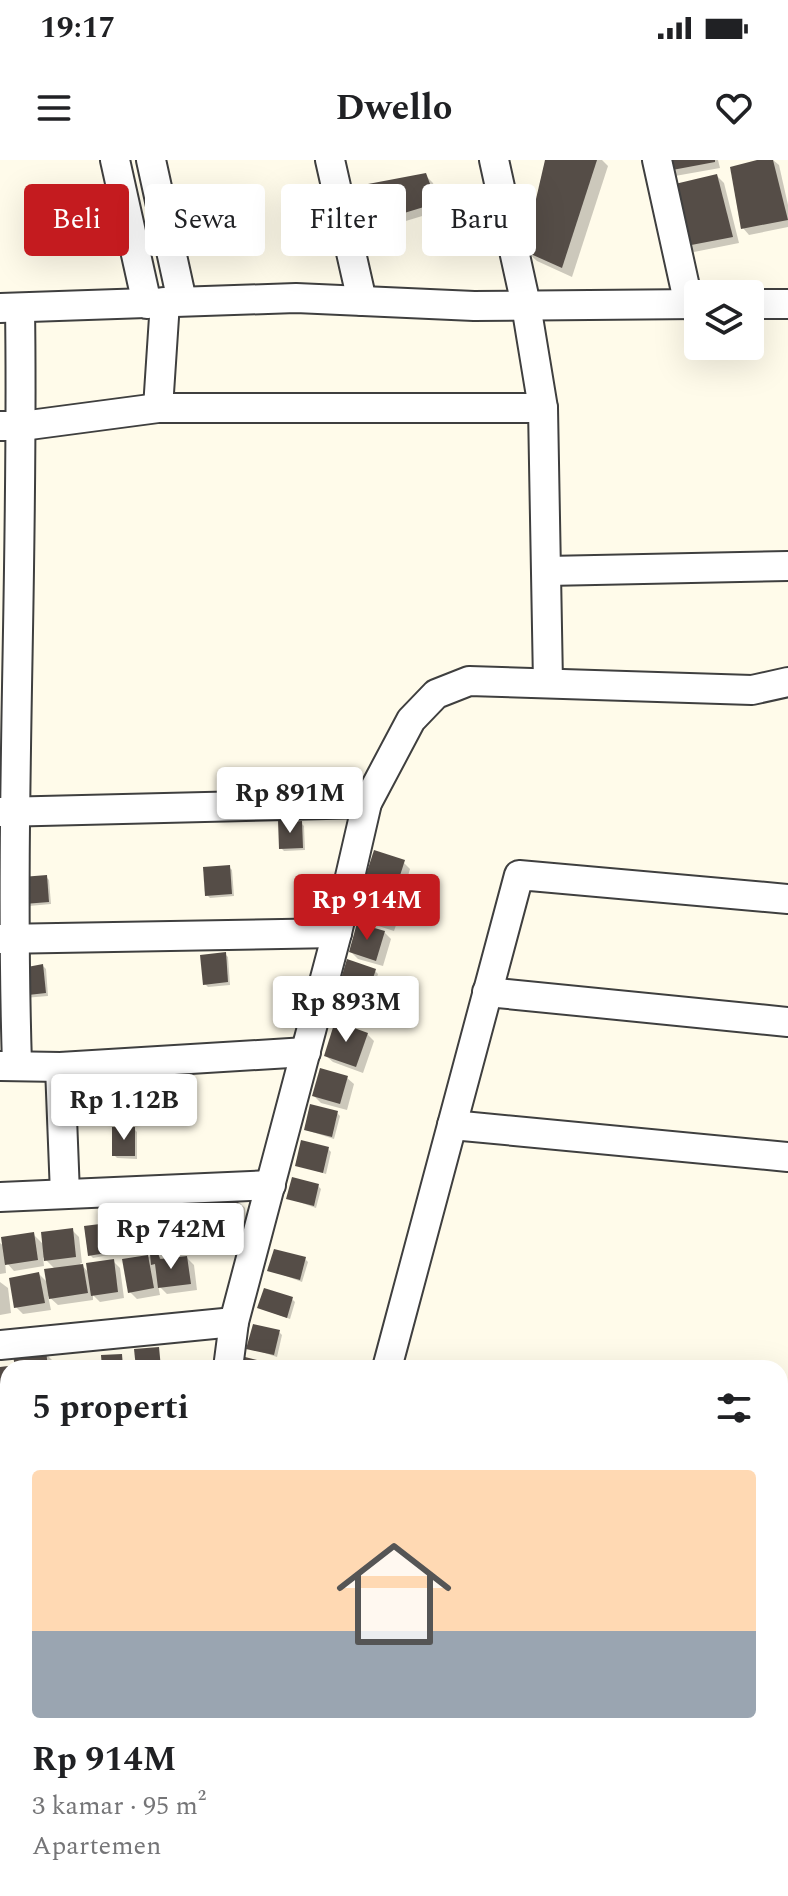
<!DOCTYPE html>
<html lang="id">
<head>
<meta charset="utf-8">
<style>
	body { margin:0; font-family:Spectral,serif; background:#f2f2f2; color:#202124; height:100vh; display:flex; flex-direction:column; font-size:30px; white-space:nowrap }
	* { box-sizing:border-box; margin:0 }
	p { font-size:26px; color:#757577 }
	.icon { flex:none; width:44px; height:44px; fill:none; stroke:currentColor; stroke-width:2; stroke-linecap:round; stroke-linejoin:round }
	.map { position:relative; flex:1; overflow:hidden }
	.panel { position:absolute; left:0px; top:1200px; width:788px; height:536px; display:flex; flex-direction:column; background:#fff; border-radius:24px 24px 0 0; box-shadow:0 8px 32px #0002 }
	.panel>* { flex:none }
	.guide { position:absolute; left:24px; top:24px; width:740px; height:72px; display:flex; gap:16px }
	.controls { position:absolute; left:684px; top:120px; display:grid; gap:16px }
	.controls a { display:grid; place-items:center; width:80px; height:80px; border-radius:8px; background:#fff; box-shadow:0 8px 32px #0002; font-size:40px }
	.price { position:absolute; translate:-50% -68px; padding:0 18px; border-radius:8px; background:#fff; color:#222; font-size:26px; line-height:52px; filter:drop-shadow(0 2px 4px #0008) }
	.price::after { content:''; position:absolute; left:50%; top:48px; width:24px; height:18px; margin-left:-12px; background:inherit; clip-path:polygon(0 0,100% 0,50% 100%) }
	.price.active { background:#c41b1f; color:#fff }
	ul { padding:0; list-style:none }
	li { display:grid; align-content:center; gap:16px; height:424px; padding:0 32px }
	li span { display:grid; place-items:center; height:248px; border-radius:8px; color:#555 }
	li>.icon { margin-inline-start:auto }
	span .icon { width:144px; height:144px; fill:#fffc; stroke-width:1 }
	li b { font-size:34px }
	h2 { display:flex; justify-content:space-between; align-items:center; height:96px; padding:0 32px; font-size:34px }
	.pill { padding:0 28px; border-radius:8px; background:#fff; box-shadow:0 8px 32px #0002; font-size:28px; line-height:72px }
	.pill.active { background:#c41b1f; color:#fff }
	.status { display:flex; justify-content:space-between; align-items:center; height:56px; padding:0 40px; background:#fff; direction:ltr }
	.status svg { height:22px; fill:currentColor }
	header { display:flex; justify-content:space-between; align-items:center; height:104px; padding:0 32px; background:#fff; font-size:36px; font-weight:700 }
	.map>svg:first-child { display:block }
	.shadow { fill:#0003 }
	.building { fill:#554d47 }
	.lines { fill:none; stroke-linecap:round; stroke-linejoin:round }
	.street-casing { stroke:#3f3f3f; stroke-width:32 }
	.street { stroke:#fff; stroke-width:28 }
</style>
</head>
<body>
<div class="status"><b>19:17</b><svg viewBox="0 0 49 12"><path d="M0 12V9h3v3zM5 12V6h3v6zM10 12V3h3v9zM15 12V0h3v12zM26 1h20v11H26zM47 4h2v5h-2z"/></svg></div>
<header><svg class="icon" aria-label="menu" viewBox="0 0 24 24"><path d="M4 6h16M4 12h16M4 18h16"/></svg>Dwello<svg class="icon" aria-label="heart" viewBox="0 0 24 24"><path d="M12 20l-8-8c-3-5 5-10 8-4 3-6 11-1 8 4z"/></svg></header>
<div class="map">
<svg width="788" height="1736" viewBox="0 0 788 1736">
	<rect width="100%" height="100%" fill="#fffbea"/>
	<g class="shadow">
		<path d="M 547,0 L 602,0 L 608,6 L 572,117 L 537,101 L 526,91 Z"/>
		<path d="M 667,0 L 718,0 L 720,8 L 675,16 L 668,10 Z"/>
		<path d="M 765,0 L 773,0 L 779,5 L 788,45 L 788,67 L 749,75 L 743,68 Z"/>
		<path d="M 426,16 L 433,23 L 442,50 L 386,67 L 380,60 Z"/>
		<path d="M 717,16 L 724,23 L 739,83 L 694,92 L 688,85 Z"/>
		<path d="M 301,663 L 304,666 L 305,690 L 284,691 L 281,688 Z"/>
		<path d="M 403,702 L 410,709 L 403,733 L 374,724 L 368,717 Z"/>
		<path d="M 229,707 L 232,710 L 234,736 L 210,738 L 207,735 Z"/>
		<path d="M 46,717 L 49,720 L 51,744 L 29,746 L 26,743 Z"/>
		<path d="M 367,729 L 396,738 L 403,745 L 394,771 L 366,762 L 359,755 Z"/>
		<path d="M 384,772 L 391,779 L 383,806 L 358,799 L 351,792 Z"/>
		<path d="M 225,794 L 228,797 L 230,825 L 208,827 L 205,824 Z"/>
		<path d="M 43,806 L 46,809 L 48,836 L 24,838 Z"/>
		<path d="M 375,811 L 378,814 L 372,833 L 342,821 Z"/>
		<path d="M 367,874 L 374,881 L 363,913 L 333,902 L 326,896 Z"/>
		<path d="M 347,918 L 354,924 L 347,950 L 321,943 L 314,936 Z"/>
		<path d="M 337,953 L 340,956 L 334,979 L 306,970 Z"/>
		<path d="M 134,969 L 137,972 L 137,999 L 117,998 L 114,995 Z"/>
		<path d="M 328,989 L 331,992 L 326,1014 L 297,1005 Z"/>
		<path d="M 318,1026 L 321,1029 L 316,1048 L 288,1038 Z"/>
		<path d="M 238,1041 L 245,1048 L 248,1081 L 224,1083 L 217,1076 Z"/>
		<path d="M 182,1057 L 189,1064 L 192,1093 L 166,1095 L 159,1088 Z"/>
		<path d="M 144,1060 L 147,1063 L 151,1089 L 130,1093 L 127,1090 Z"/>
		<path d="M 107,1065 L 110,1068 L 114,1094 L 93,1098 L 90,1095 Z"/>
		<path d="M 72,1070 L 79,1077 L 82,1103 L 80,1103 L 89,1113 L 113,1101 L 120,1108 L 124,1138 L 100,1142 L 93,1135 L 93,1140 L 58,1145 L 48,1136 L 51,1150 L 23,1154 L 16,1147 L 39,1114 L 49,1124 L 56,1110 L 43,1097 L 44,1106 L 14,1111 L 5,1101 L 6,1113 L 0,1114 L 0,1083 L 5,1087 L 33,1074 L 44,1085 Z"/>
		<path d="M 158,1095 L 164,1101 L 187,1098 L 194,1105 L 197,1130 L 167,1134 L 158,1125 L 160,1135 L 137,1139 L 130,1132 L 124,1101 Z"/>
		<path d="M 305,1099 L 308,1102 L 302,1122 L 270,1110 Z"/>
		<path d="M 0,1122 L 8,1128 L 11,1153 L 0,1155 Z"/>
		<path d="M 292,1139 L 295,1142 L 290,1159 L 260,1148 Z"/>
		<path d="M 279,1172 L 282,1175 L 277,1197 L 249,1188 Z"/>
		<path d="M 45,1193 L 52,1200 L 53,1208 L 17,1208 Z"/>
		<path d="M 8,1250 L 8,1285 L 0,1285 L 0,1251 Z"/>
		<path d="M 8,1633 L 8,1693 L 5,1694 L 0,1689 L 0,1635 Z"/>
	</g>
	<g class="building">
		<path d="M 545,0 L 597,0 L 562,108 L 524,91 Z"/>
		<path d="M 665,0 L 715,0 L 715,2 L 667,11 Z"/>
		<path d="M 757,0 L 773,0 L 788,60 L 741,69 L 730,7 Z"/>
		<path d="M 426,13 L 437,43 L 378,61 L 368,24 Z"/>
		<path d="M 717,14 L 733,77 L 686,86 L 675,24 Z"/>
		<path d="M 288,659 L 288,662 L 302,661 L 303,688 L 279,689 L 278,660 Z"/>
		<path d="M 374,690 L 405,700 L 396,728 L 365,718 Z"/>
		<path d="M 230,705 L 232,734 L 205,736 L 203,707 Z"/>
		<path d="M 47,715 L 49,742 L 24,744 L 22,717 Z"/>
		<path d="M 366,726 L 397,736 L 388,766 L 357,755 Z"/>
		<path d="M 357,763 L 385,771 L 376,801 L 349,792 Z"/>
		<path d="M 226,792 L 228,822 L 203,825 L 200,795 Z"/>
		<path d="M 347,799 L 376,809 L 369,831 L 340,822 Z"/>
		<path d="M 43,804 L 46,833 L 19,836 L 17,809 Z"/>
		<path d="M 335,861 L 368,873 L 356,907 L 324,896 Z"/>
		<path d="M 320,908 L 348,916 L 340,944 L 312,936 Z"/>
		<path d="M 310,944 L 338,951 L 332,977 L 304,970 Z"/>
		<rect x="112" y="967" width="23" height="29"/>
		<path d="M 301,980 L 329,987 L 323,1013 L 295,1006 Z"/>
		<path d="M 292,1017 L 319,1024 L 314,1046 L 286,1039 Z"/>
		<path d="M 238,1039 L 242,1075 L 215,1077 L 212,1041 Z"/>
		<path d="M 183,1055 L 186,1086 L 157,1089 L 155,1057 Z"/>
		<path d="M 144,1058 L 149,1087 L 125,1091 L 120,1061 Z"/>
		<path d="M 108,1063 L 112,1092 L 88,1096 L 84,1066 Z"/>
		<path d="M 73,1068 L 76,1097 L 44,1101 L 41,1072 Z"/>
		<path d="M 34,1072 L 38,1100 L 5,1105 L 1,1077 Z"/>
		<path d="M 274,1089 L 306,1097 L 300,1120 L 267,1111 Z"/>
		<path d="M 158,1093 L 160,1099 L 187,1096 L 191,1124 L 158,1128 L 155,1104 L 151,1105 L 150,1094 Z"/>
		<path d="M 148,1095 L 154,1128 L 128,1133 L 122,1099 Z"/>
		<path d="M 114,1099 L 118,1132 L 91,1136 L 86,1103 Z"/>
		<path d="M 83,1104 L 88,1133 L 49,1139 L 44,1109 Z"/>
		<path d="M 39,1112 L 45,1143 L 14,1148 L 9,1118 Z"/>
		<path d="M 264,1128 L 293,1137 L 287,1158 L 257,1148 Z"/>
		<path d="M 253,1164 L 280,1170 L 274,1195 L 246,1189 Z"/>
		<path d="M 159,1187 L 161,1208 L 136,1208 L 134,1189 Z"/>
		<path d="M 46,1190 L 48,1208 L 15,1208 L 13,1195 Z"/>
		<path d="M 122,1194 L 123,1208 L 102,1208 L 101,1195 Z"/>
		<path d="M 245,1197 L 273,1204 L 272,1208 L 243,1208 Z"/>
		<path d="M 8,1206 L 8,1233 L 0,1234 L 0,1207 Z"/>
		<path d="M 8,1248 L 8,1278 L 0,1279 L 0,1249 Z"/>
		<path d="M 0,1337 L 8,1339 L 8,1365 L 0,1366 Z"/>
		<path d="M 8,1379 L 8,1408 L 0,1410 L 0,1380 Z"/>
		<path d="M 8,1631 L 8,1684 L 0,1687 L 0,1633 Z"/>
	</g>
	<g class="lines">
		<defs>
			<g id="street">
				<path d="M 115,0 L 147,144"/>
				<path d="M 151,0 L 182,141"/>
				<path d="M 330,0 L 362,141"/>
				<path d="M 657,0 L 689,145"/>
				<path d="M 750,144 L 788,144"/>
				<path d="M 0,148 L 296,138 L 474,146 L 698,144"/>
				<path d="M 158,248 L 165,142"/>
				<path d="M 543,248 L 548,523"/>
				<path d="M 0,266 L 22,266 L 158,248 L 543,248 L 526,145 L 494,0"/>
				<path d="M 547,411 L 788,406"/>
				<path d="M 0,652 L 367,643"/>
				<path d="M 0,779 L 337,773"/>
				<path d="M 487,832 L 788,862"/>
				<path d="M 17,904 C 9,652 24,401 20,149"/>
				<path d="M 1,906 L 60,907 L 306,892"/>
				<path d="M 60,907 L 65,1034"/>
				<path d="M 452,965 L 788,997"/>
				<path d="M 0,1037 L 271,1025"/>
				<path d="M 0,1185 L 234,1162"/>
				<path d="M 228,1208 L 234,1162 L 337,773 L 367,643 L 411,560 L 436,534 L 469,521 L 752,530 L 788,522"/>
				<path d="M 387,1208 L 519,715 L 788,739"/>
				<path d="M 0,1313 L 8,1312"/>
				<path d="M 0,1447 L 8,1445"/>
			</g>
		</defs>
		<use href="#street" class="street-casing"/>
		<use href="#street" class="street"/>
	</g>
</svg>
<div class="controls">
<a><svg class="icon" aria-label="layers" viewBox="0 0 24 24"><path d="M12 4l9 5-9 5-9-5zM3 14l9 5 9-5"/></svg></a>
</div>
<b class="price" style="left:290px;top:675px">Rp 891M</b>
<b class="price active" style="left:367px;top:782px">Rp 914M</b>
<b class="price" style="left:346px;top:884px">Rp 893M</b>
<b class="price" style="left:124px;top:982px">Rp 1.12B</b>
<b class="price" style="left:171px;top:1111px">Rp 742M</b>
<div class="guide">
<a class="pill active">Beli</a>
<a class="pill">Sewa</a>
<a class="pill">Filter</a>
<a class="pill">Baru</a>
</div>
<section class="panel">
<h2>5 properti<svg class="icon" aria-label="filters" viewBox="0 0 24 24"><path d="M4 7h16M4 17h16"/><circle cx="9" cy="7" r="2"/><circle cx="15" cy="17" r="2"/></svg></h2>
<ul>
<li><span style="background:linear-gradient(#ffd9b3 65%,#9aa5b1 0)"><svg class="icon" aria-label="home" viewBox="0 0 24 24"><path d="M3 11l9-7 9 7M6 9v11h12V9"/></svg></span><div><b>Rp 914M</b><p>3 kamar · 95 m²</p><p>Apartemen</p></div></li>
</ul>
</section>
</div>
</body>
</html>
